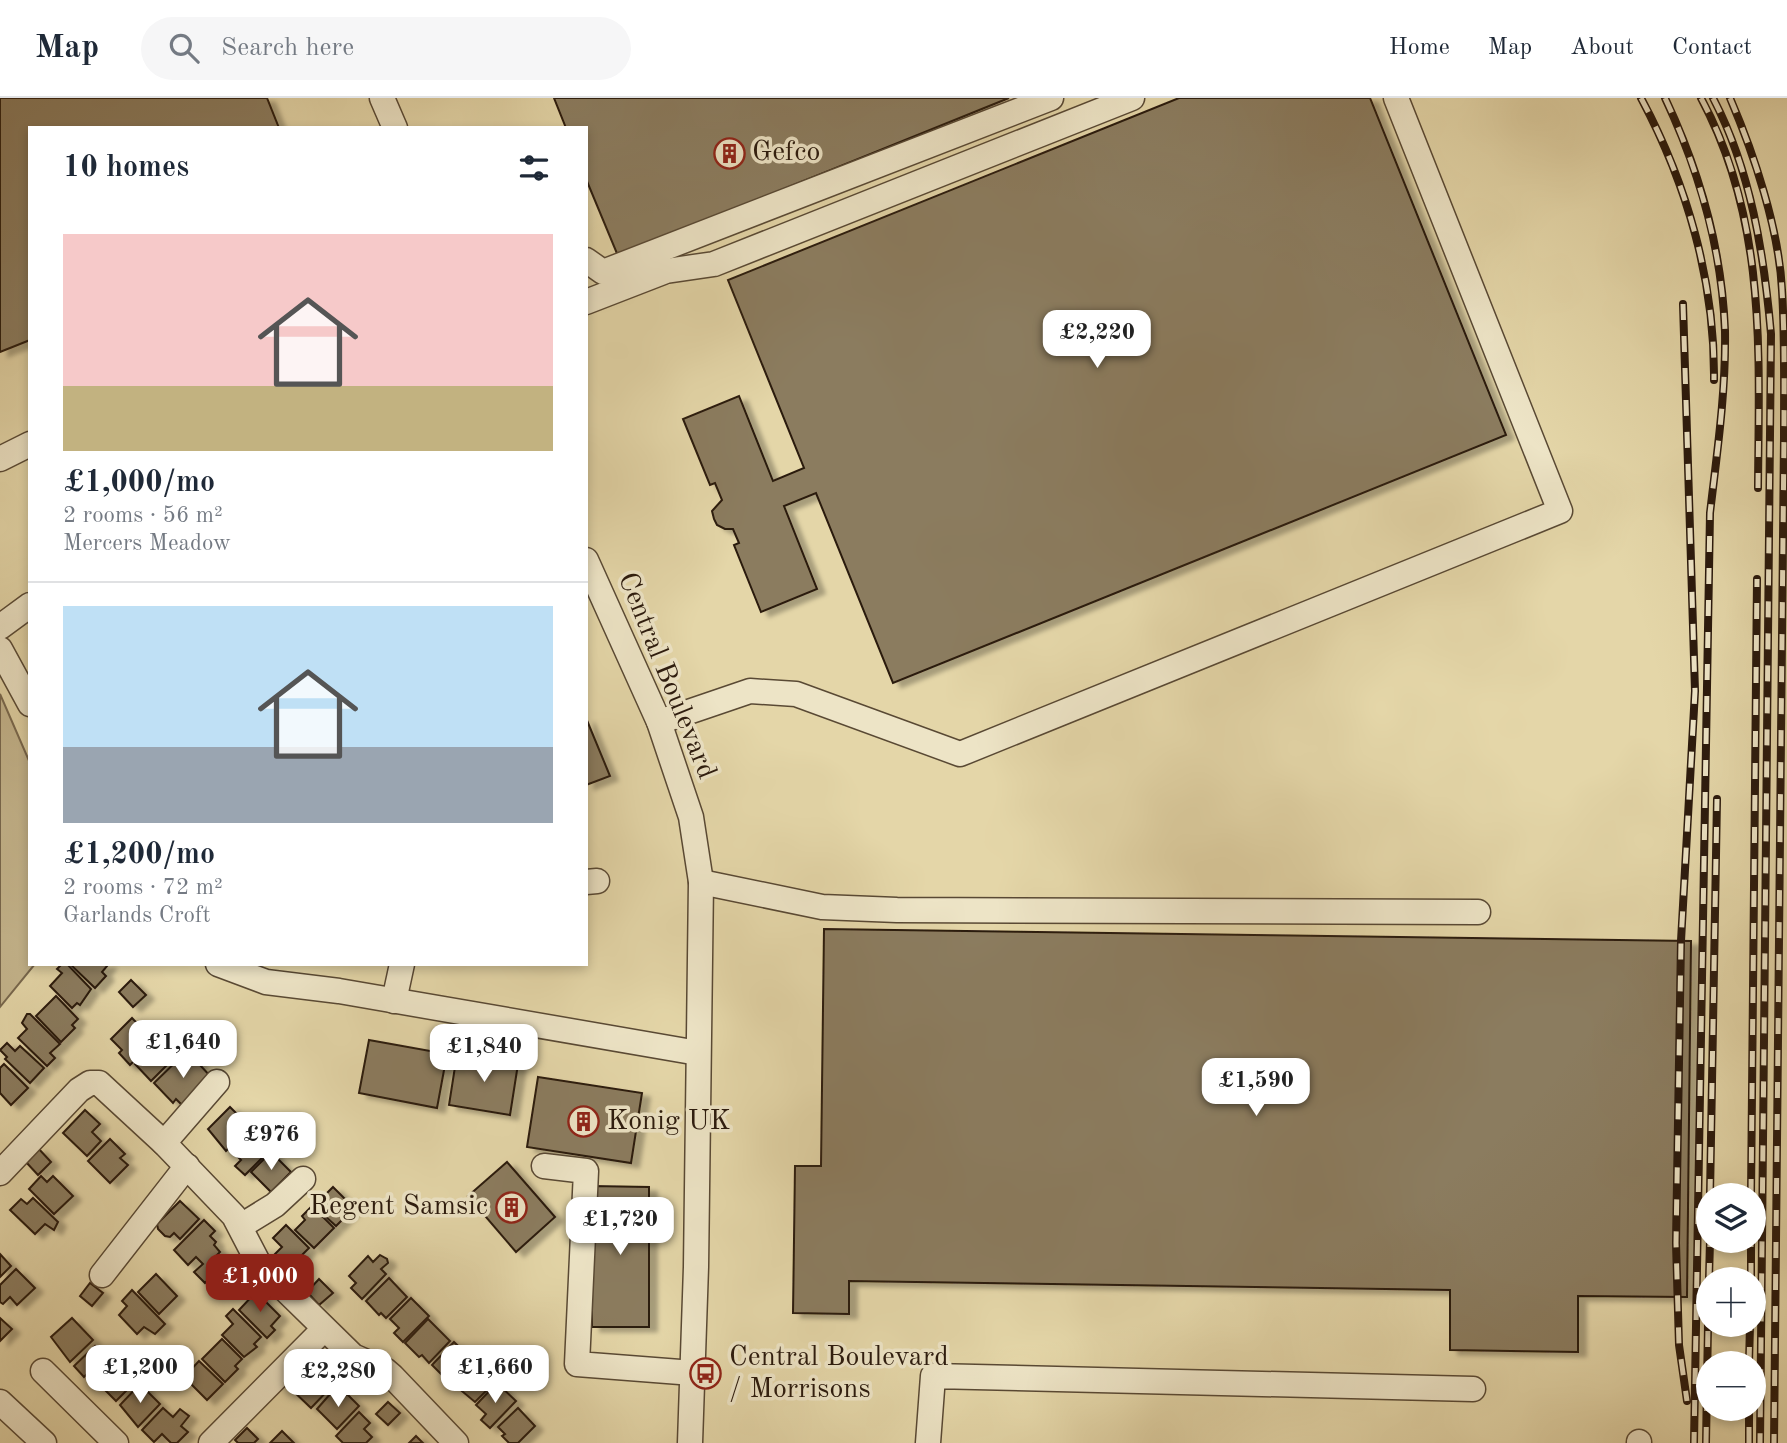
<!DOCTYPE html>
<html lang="en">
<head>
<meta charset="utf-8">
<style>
	body { margin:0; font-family:"Old Standard TT",serif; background:#f6f6f7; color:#1f2937; height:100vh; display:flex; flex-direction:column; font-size:26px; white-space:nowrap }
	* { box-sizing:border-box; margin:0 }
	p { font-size:23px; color:#747a83 }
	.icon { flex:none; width:38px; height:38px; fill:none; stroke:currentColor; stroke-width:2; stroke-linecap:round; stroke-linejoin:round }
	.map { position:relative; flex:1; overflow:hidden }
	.panel { position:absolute; left:28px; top:28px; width:560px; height:840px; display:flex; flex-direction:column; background:#fff; border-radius:0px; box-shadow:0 4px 10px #0003 }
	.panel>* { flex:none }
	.buttons { position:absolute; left:1696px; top:1085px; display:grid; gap:14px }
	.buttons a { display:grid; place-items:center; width:70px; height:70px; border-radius:50%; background:#fff; box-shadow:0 4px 10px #0003; font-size:35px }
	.price { position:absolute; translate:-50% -60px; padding:0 16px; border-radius:14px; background:#fff; color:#222; font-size:23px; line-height:46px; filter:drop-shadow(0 2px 4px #0008) }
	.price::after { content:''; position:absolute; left:50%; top:42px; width:21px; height:16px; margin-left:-10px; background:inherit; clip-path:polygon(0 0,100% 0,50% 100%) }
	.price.active { background:#8f2418; color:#fff }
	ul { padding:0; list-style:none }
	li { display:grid; align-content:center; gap:14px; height:371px; padding:0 35px }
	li+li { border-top:2px solid #e0e1e3 }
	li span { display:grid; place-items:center; height:217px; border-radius:0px; color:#555 }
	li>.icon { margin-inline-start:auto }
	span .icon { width:126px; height:126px; fill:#fffc; stroke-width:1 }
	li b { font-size:30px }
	h2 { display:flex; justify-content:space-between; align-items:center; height:84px; padding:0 35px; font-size:30px }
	header { display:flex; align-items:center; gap:42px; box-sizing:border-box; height:98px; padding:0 35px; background:#fff; border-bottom:2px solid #e0e1e3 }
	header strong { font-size:33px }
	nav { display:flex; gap:38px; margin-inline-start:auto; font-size:24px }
	.search { width:490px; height:63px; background:#f6f6f7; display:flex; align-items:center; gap:18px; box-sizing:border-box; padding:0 24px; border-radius:38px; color:#747a83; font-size:26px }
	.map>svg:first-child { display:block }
	.green { fill:#c5b68e; stroke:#78684e; stroke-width:2 }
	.building { fill:#8b7c5e; stroke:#2b1a0d; stroke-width:2; filter:url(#shadow) }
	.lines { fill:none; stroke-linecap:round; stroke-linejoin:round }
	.minor-casing { stroke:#594934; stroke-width:27 }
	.minor { stroke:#ede4c6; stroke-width:24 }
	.rail-casing { stroke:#2b1a0d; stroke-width:8 }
	.rail { stroke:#ede4c6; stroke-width:5; stroke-dasharray:16; stroke-linecap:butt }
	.labels { text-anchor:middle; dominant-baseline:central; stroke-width:7; stroke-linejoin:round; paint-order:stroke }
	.poi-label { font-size:28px; fill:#2b1a0d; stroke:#ede4c6; text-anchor:start }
	.street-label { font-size:28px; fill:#2b1a0d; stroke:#ede4c6 }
</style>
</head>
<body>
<header>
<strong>Map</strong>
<div class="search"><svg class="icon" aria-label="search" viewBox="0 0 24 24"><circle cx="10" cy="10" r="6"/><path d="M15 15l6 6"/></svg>Search here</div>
<nav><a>Home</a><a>Map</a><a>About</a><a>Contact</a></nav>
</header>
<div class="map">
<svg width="1787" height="1345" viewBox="0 0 1787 1345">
	<defs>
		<filter id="shadow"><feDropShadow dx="8" dy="4.5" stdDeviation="2" flood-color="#0004"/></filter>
	</defs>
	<rect width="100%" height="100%" fill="#e4d6a8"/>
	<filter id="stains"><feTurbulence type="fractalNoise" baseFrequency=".00286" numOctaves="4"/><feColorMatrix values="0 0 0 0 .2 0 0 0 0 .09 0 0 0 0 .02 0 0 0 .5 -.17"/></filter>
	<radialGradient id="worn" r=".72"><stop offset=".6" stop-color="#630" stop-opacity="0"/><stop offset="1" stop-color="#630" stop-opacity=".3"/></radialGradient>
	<path class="green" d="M 0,596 L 30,665 L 30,866 L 35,866 L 0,909 Z"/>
	<g class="building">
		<path d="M 0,0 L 267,0 L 279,30 L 30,30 L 30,242 L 0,254 Z"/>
		<path d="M 554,0 L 1009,0 L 618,158 L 586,81 L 586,30 L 566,30 Z"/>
		<path d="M 1179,0 L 1370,0 L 1506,337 L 893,585 L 816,395 L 784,408 L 817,491 L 761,514 L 734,447 L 739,445 L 733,431 L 725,431 L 717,427 L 714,421 L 712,413 L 722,402 L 715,385 L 710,387 L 683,321 L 739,298 L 773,383 L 804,370 L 728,182 Z"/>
		<path d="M 586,620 L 610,678 L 586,687 Z"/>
		<path d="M 824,831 L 1691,843 L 1687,1199 L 1578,1198 L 1578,1254 L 1450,1252 L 1450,1192 L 849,1183 L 849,1216 L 793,1215 L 795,1068 L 821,1068 Z"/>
		<path d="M 62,866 L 67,866 L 91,891 L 80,907 L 77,905 L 72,910 L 50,888 L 62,875 L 57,871 Z"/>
		<path d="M 71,867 L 108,866 L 108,867 L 102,874 L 106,878 L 95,890 Z"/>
		<path d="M 131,882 L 146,897 L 133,909 L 119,894 Z"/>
		<path d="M 56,898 L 78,921 L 72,927 L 75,930 L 61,944 L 36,918 Z"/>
		<path d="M 27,916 L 30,916 L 60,946 L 50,955 L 55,960 L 47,968 L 18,940 L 27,931 L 22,925 Z"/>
		<path d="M 132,920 L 154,943 L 130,967 L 119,955 L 122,952 L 111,941 Z"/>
		<path d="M 369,942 L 447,956 L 437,1010 L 359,995 Z"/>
		<path d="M 158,944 L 174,960 L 151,983 L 135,966 Z"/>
		<path d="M 7,945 L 15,953 L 20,948 L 44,970 L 30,985 L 5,961 L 7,959 L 0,952 Z"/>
		<path d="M 187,953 L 212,980 L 183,1008 L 176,1001 L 173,1005 L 154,985 Z"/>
		<path d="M 457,956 L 518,966 L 510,1017 L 449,1007 Z"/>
		<path d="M 4,966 L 28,990 L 11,1007 L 0,995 L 0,970 Z"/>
		<path d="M 538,979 L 642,995 L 631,1065 L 527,1049 Z"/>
		<path d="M 230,1009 L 250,1029 L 226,1053 L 208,1031 Z"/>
		<path d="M 85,1012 L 100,1026 L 92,1034 L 101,1043 L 87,1058 L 63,1035 Z"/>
		<path d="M 253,1032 L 272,1050 L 245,1077 L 235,1068 L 241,1062 L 232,1053 Z"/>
		<path d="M 110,1041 L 125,1056 L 120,1060 L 128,1067 L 110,1085 L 88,1063 Z"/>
		<path d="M 38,1050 L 51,1064 L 38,1077 L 25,1063 Z"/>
		<path d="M 271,1054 L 291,1074 L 271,1094 L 251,1074 Z"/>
		<path d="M 507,1064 L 555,1119 L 516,1154 L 468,1098 Z"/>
		<path d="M 41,1078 L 47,1084 L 53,1078 L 73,1098 L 54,1116 L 29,1091 Z"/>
		<path d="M 592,1088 L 649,1089 L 649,1229 L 592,1229 Z"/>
		<path d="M 333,1089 L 354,1110 L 336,1128 L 314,1108 Z"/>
		<path d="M 33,1100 L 58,1124 L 54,1132 L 45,1126 L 35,1136 L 10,1112 L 21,1101 L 27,1106 Z"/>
		<path d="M 180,1103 L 199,1121 L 180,1141 L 174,1135 L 170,1139 L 165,1138 L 158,1131 L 157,1126 Z"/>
		<path d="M 312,1108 L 334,1130 L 314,1150 L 295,1132 L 305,1122 L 302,1118 Z"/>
		<path d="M 204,1122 L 215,1133 L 210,1138 L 216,1144 L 214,1147 L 220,1154 L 210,1164 L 218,1172 L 205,1185 L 194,1174 L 203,1166 L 196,1159 L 188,1167 L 174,1152 Z"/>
		<path d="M 286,1127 L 309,1150 L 285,1174 L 271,1160 L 282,1149 L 273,1140 Z"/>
		<path d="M 0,1156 L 11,1168 L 0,1179 Z"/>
		<path d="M 380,1157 L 387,1161 L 388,1165 L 381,1171 L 386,1176 L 362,1201 L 351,1190 L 356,1185 L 349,1178 L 368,1158 L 373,1164 Z"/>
		<path d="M 16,1171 L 35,1190 L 17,1207 L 10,1199 L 3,1206 L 0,1204 L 0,1187 Z"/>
		<path d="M 156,1176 L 177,1198 L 159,1216 L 138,1194 Z"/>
		<path d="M 389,1180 L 407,1199 L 386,1220 L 381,1215 L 379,1217 L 366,1203 Z"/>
		<path d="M 319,1181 L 333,1195 L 319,1207 L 307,1194 Z"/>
		<path d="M 90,1185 L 103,1195 L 92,1208 L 80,1198 Z"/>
		<path d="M 132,1192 L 165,1226 L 155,1236 L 144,1229 L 137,1236 L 119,1217 L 127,1208 L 122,1203 Z"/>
		<path d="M 256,1194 L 280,1218 L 271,1228 L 275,1232 L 267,1240 L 239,1212 Z"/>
		<path d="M 411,1200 L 429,1218 L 403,1244 L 394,1235 L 399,1230 L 390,1221 Z"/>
		<path d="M 233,1211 L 261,1239 L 254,1246 L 257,1249 L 244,1259 L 222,1237 L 233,1226 L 226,1218 Z"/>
		<path d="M 0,1220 L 12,1231 L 0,1243 Z"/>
		<path d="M 72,1220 L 93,1242 L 70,1264 L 51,1239 Z"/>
		<path d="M 428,1221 L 450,1243 L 429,1265 L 422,1257 L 419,1259 L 405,1245 Z"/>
		<path d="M 222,1241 L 242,1261 L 235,1268 L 238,1271 L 225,1284 L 202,1261 Z"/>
		<path d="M 454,1244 L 474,1263 L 454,1284 L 446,1276 L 443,1278 L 432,1267 Z"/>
		<path d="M 95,1248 L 106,1260 L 102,1263 L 107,1268 L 92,1283 L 86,1277 L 84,1279 L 74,1268 Z"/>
		<path d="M 117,1263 L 137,1282 L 116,1303 L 97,1284 Z"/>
		<path d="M 199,1263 L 223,1286 L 207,1302 L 184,1279 Z"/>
		<path d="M 477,1269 L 493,1286 L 475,1304 L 457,1289 Z"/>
		<path d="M 309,1270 L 318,1278 L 321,1275 L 333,1287 L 311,1310 L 290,1290 Z"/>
		<path d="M 497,1285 L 516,1303 L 490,1330 L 481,1322 L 486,1316 L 476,1307 Z"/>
		<path d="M 140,1286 L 160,1306 L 138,1329 L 120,1307 Z"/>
		<path d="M 331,1295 L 340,1303 L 347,1296 L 359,1308 L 337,1331 L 317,1311 Z"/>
		<path d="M 388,1304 L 400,1315 L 388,1327 L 376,1316 Z"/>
		<path d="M 163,1310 L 173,1319 L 180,1311 L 189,1318 L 181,1328 L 188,1334 L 177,1345 L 171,1345 L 162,1336 L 154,1344 L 142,1332 Z"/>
		<path d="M 518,1310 L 535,1328 L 518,1345 L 509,1345 L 502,1338 L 505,1336 L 498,1329 Z"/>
		<path d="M 359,1314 L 370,1325 L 364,1331 L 372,1339 L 366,1345 L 343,1345 L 336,1338 Z"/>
		<path d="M 247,1330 L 258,1341 L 254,1345 L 238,1345 L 235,1342 Z"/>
		<path d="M 282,1333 L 294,1345 L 270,1345 Z"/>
		<path d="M 416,1338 L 423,1345 L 409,1345 Z"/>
	</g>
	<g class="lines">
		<defs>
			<g id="minor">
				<path d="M 382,0 L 395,30"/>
				<path d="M 586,162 L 603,174 L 1051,0"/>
				<path d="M 586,204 L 666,173 L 714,166 L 1132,0"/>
				<path d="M 0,361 L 30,346"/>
				<path d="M 586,462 L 659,624 L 691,719 L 701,784 L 696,1169 L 690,1345"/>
				<path d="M 0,529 L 30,507"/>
				<path d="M 0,551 L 30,606"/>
				<path d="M 659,624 L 750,593 L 796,596 L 960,656 L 1560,413 L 1396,0"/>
				<path d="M 586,784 L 597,783"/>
				<path d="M 701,784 L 822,809 L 897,812 L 1478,814"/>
				<path d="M 218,866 L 266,884 L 339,893 L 698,955"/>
				<path d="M 394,903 L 402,866"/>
				<path d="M 164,1045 L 217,984"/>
				<path d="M 544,1068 L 586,1073 L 577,1266 L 693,1275"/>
				<path d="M 0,1075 L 79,992 L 90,985 L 99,985 L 164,1045 L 234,1118 L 259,1166 L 353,1258 L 385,1272 L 392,1278 L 456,1345"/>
				<path d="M 241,1128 L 275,1107 L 303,1081"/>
				<path d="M 102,1177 L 187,1068"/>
				<path d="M 43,1273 L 116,1345"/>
				<path d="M 0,1304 L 44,1345"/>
				<path d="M 211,1345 L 324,1231"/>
				<path d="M 928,1345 L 933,1278 L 1473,1291"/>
				<path d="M 1639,1345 L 1639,1344"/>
			</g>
		</defs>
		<use href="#minor" class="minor-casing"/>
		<use href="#minor" class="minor"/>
		<defs>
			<g id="rail">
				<path d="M 1641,0 C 1687,86 1715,183 1714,282"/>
				<path d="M 1665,0 C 1699,72 1722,153 1725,233 C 1726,294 1717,355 1710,415 L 1694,1345"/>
				<path d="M 1701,0 C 1767,123 1759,255 1758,390"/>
				<path d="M 1713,0 C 1751,73 1764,156 1771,236 L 1760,1345"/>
				<path d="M 1730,0 C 1754,56 1779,131 1782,192 C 1785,241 1784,290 1784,339 L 1774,1345"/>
				<path d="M 1683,206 L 1695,593 L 1681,843 L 1676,1145 L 1679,1247 L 1687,1303"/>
				<path d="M 1710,1097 L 1717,701"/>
				<path d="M 1751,1097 L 1757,481"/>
				<path d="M 1709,1181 L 1710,1143"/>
				<path d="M 1751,1181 L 1751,1143"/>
				<path d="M 1749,1265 L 1750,1227"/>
				<path d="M 1706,1345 L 1708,1227"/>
				<path d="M 1749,1345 L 1749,1311"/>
			</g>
		</defs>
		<use href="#rail" class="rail-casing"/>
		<use href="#rail" class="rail"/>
	</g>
	<defs>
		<symbol id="building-ring" viewBox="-11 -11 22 22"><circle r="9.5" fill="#ede4c6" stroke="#8f2418" stroke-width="1.5"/><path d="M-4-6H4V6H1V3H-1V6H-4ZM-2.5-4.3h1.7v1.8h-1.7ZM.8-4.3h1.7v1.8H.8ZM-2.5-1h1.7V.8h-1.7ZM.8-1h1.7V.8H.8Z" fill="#8f2418"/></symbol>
		<symbol id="bus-ring" viewBox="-11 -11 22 22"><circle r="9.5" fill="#ede4c6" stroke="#8f2418" stroke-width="1.5"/><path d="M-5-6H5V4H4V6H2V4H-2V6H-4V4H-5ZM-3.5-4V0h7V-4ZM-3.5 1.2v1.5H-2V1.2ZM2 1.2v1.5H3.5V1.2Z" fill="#8f2418"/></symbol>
	</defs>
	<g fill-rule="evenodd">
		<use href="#building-ring" x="712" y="38" width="35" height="35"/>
		<use href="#building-ring" x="566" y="1006" width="35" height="35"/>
		<use href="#building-ring" x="494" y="1092" width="35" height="35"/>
		<use href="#bus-ring" x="688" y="1258" width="35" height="35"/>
	</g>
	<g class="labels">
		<g class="poi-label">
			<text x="752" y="55">Gefco</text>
			<text x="607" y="1024">Konig UK</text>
			<text x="488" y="1109" text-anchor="end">Regent Samsic</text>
			<text x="729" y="1260">Central Boulevard<tspan x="729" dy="32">/ Morrisons</tspan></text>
		</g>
		<g class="street-label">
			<text transform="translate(666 578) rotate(68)">Central Boulevard</text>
		</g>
	</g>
	<rect width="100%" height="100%" filter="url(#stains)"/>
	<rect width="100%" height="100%" fill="url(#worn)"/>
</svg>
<div class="buttons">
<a><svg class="icon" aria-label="layers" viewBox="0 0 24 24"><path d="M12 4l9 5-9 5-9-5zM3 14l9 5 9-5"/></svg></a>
<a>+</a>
<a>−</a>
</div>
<b class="price" style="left:1097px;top:272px">£2,220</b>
<b class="price" style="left:183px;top:982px">£1,640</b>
<b class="price" style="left:484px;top:986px">£1,840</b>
<b class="price" style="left:1256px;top:1020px">£1,590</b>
<b class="price" style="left:271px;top:1074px">£976</b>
<b class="price" style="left:620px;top:1159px">£1,720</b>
<b class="price active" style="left:260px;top:1216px">£1,000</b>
<b class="price" style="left:140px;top:1307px">£1,200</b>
<b class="price" style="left:495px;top:1307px">£1,660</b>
<b class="price" style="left:338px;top:1311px">£2,280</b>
<section class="panel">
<h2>10 homes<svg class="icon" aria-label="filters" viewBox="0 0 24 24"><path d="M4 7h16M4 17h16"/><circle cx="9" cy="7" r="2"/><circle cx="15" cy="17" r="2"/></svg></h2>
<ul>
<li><span style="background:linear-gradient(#f6c9c9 70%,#c2b280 0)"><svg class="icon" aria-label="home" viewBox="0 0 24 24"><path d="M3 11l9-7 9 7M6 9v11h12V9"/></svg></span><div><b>£1,000/mo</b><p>2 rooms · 56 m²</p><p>Mercers Meadow</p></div></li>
<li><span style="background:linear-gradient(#bfe0f5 65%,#9aa5b1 0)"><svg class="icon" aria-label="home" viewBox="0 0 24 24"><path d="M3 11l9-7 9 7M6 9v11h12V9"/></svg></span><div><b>£1,200/mo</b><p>2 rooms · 72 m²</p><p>Garlands Croft</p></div></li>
</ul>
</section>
</div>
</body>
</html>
